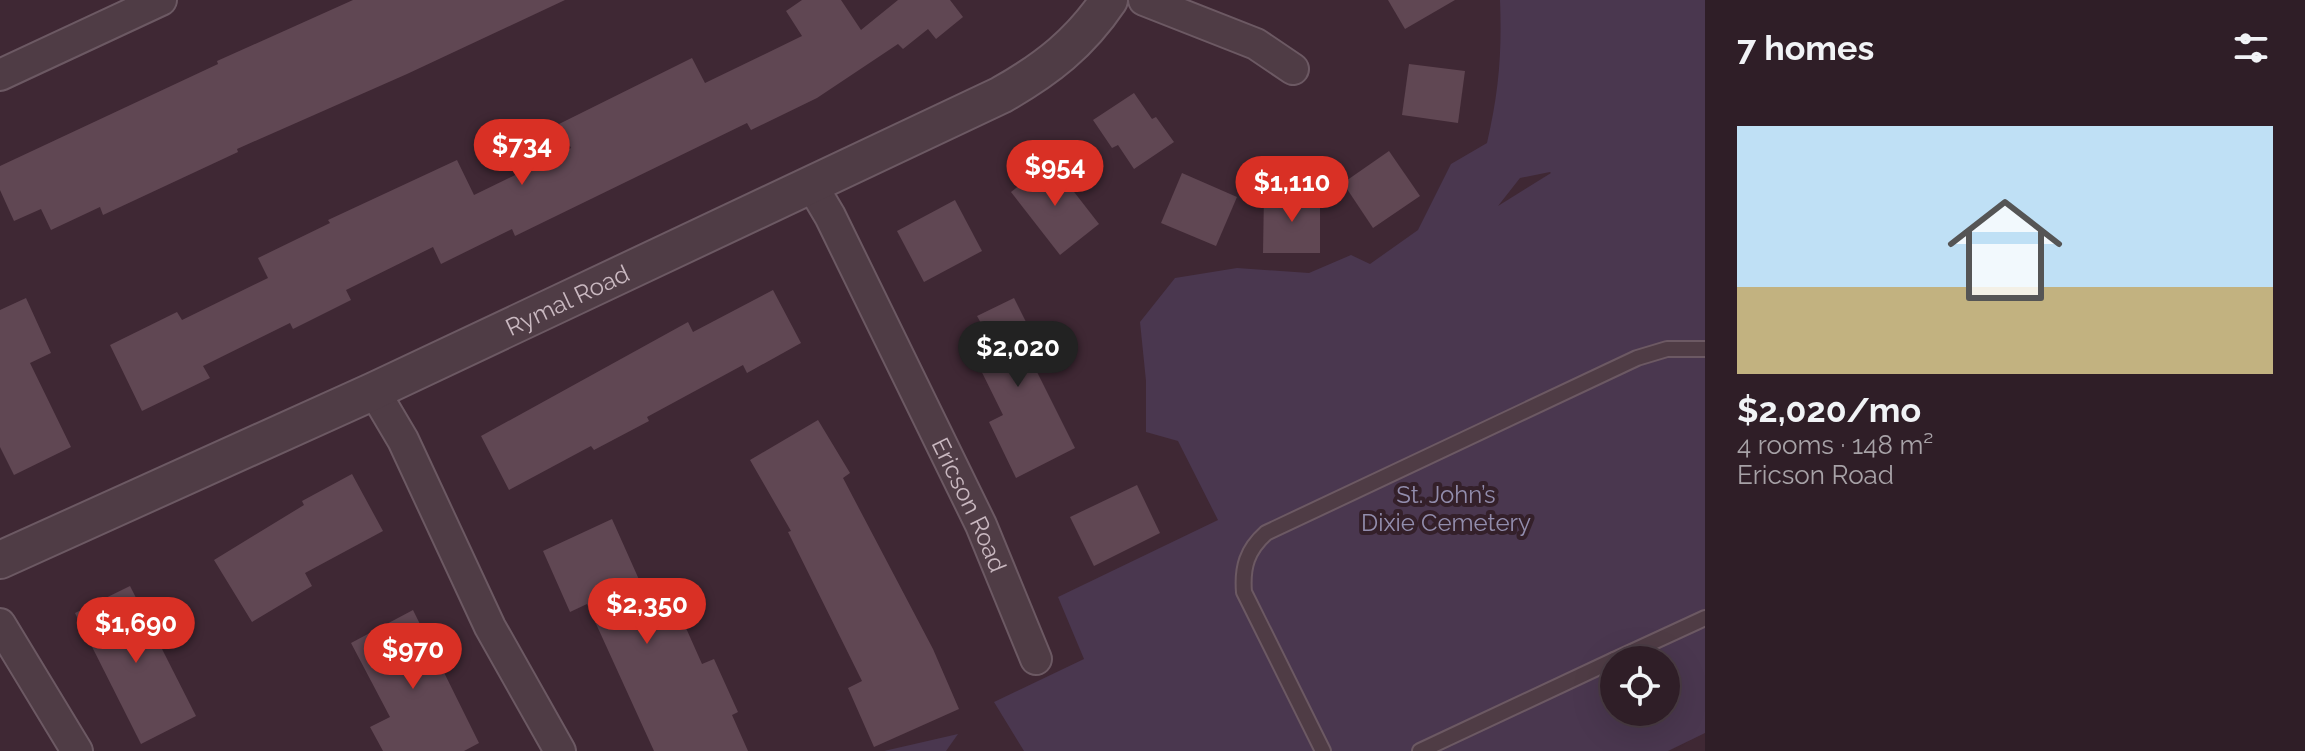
<!DOCTYPE html>
<html lang="en">
<head>
<meta charset="utf-8">
<style>
	body { margin:0; font-family:Raleway,sans-serif; background:#3b2b33; color:#f1f3f6; height:100vh; display:flex; flex-direction:column; font-size:30px; white-space:nowrap }
	* { box-sizing:border-box; margin:0 }
	p { font-size:26px; color:#a7a2a7 }
	.icon { flex:none; width:44px; height:44px; fill:none; stroke:currentColor; stroke-width:2; stroke-linecap:round; stroke-linejoin:round }
	.map { position:relative; flex:1; overflow:hidden }
	.details { display:flex; flex-direction:column; background:#2f1e27; width:600px }
	.details>* { flex:none }
	.controls { position:absolute; left:1600px; top:646px; display:grid; gap:16px }
	.controls a { display:grid; place-items:center; width:80px; height:80px; border-radius:50%; background:#2f1e27; box-shadow:0 8px 32px #0002,0 0 0 2px #4a3c44; font-size:40px }
	.price { position:absolute; translate:-50% -68px; padding:0 18px; border-radius:28px; background:#d93025; color:#fff; font-size:26px; line-height:52px; filter:drop-shadow(0 2px 4px #0008) }
	.price::after { content:''; position:absolute; left:50%; top:48px; width:24px; height:18px; margin-left:-12px; background:inherit; clip-path:polygon(0 0,100% 0,50% 100%) }
	.price.selected { background:#222; color:#fff }
	ul { padding:0; list-style:none }
	li { display:grid; align-content:center; gap:16px; height:424px; padding:0 32px }
	li+li { border-top:2px solid #4a3c44 }
	li span { display:grid; place-items:center; height:248px; border-radius:0px; color:#555 }
	li>.icon { margin-inline-start:auto }
	span .icon { width:144px; height:144px; fill:#fffc; stroke-width:1 }
	li b { font-size:34px }
	h2 { display:flex; justify-content:space-between; align-items:center; height:96px; padding:0 32px; font-size:34px }
	main { display:flex; flex:1; min-height:0 }
	.map>svg:first-child { display:block }
	.green { fill:#4a374f; fill-rule:evenodd }
	.building { fill:#604753 }
	.lines { fill:none; stroke-linecap:round; stroke-linejoin:round }
	.service-casing { stroke:#6c5963; stroke-width:18 }
	.minor-casing { stroke:#6c5963; stroke-width:34 }
	.tertiary-casing { stroke:#6c5963; stroke-width:40 }
	.service { stroke:#4f3c45; stroke-width:14 }
	.minor { stroke:#4f3c45; stroke-width:30 }
	.tertiary { stroke:#4f3c45; stroke-width:36 }
	.labels { text-anchor:middle; dominant-baseline:central; stroke-width:8; stroke-linejoin:round; paint-order:stroke }
	.street-label { font-size:24px; fill:#c9b8c0; stroke:#34202a }
	.park-label { font-size:24px; fill:#928dad; stroke:#34202a }
</style>
</head>
<body>
<main>
<div class="map">
<svg width="1705" height="751" viewBox="0 0 1705 751">
	<rect width="100%" height="100%" fill="#3f2834"/>
	<g class="green">
		<path d="M 1500,0 L 1705,0 L 1705,733 L 1668,751 L 1024,751 L 994,702 L 1084,659 L 1058,597 L 1218,520 L 1178,441 L 1146,432 L 1146,381 L 1140,322 L 1175,278 L 1237,268 L 1309,273 L 1351,255 L 1370,264 L 1418,230 L 1451,164 L 1487,143 C 1499,91 1502,53 1500,0 ZM 1550,172 L 1551,173 L 1498,206 L 1520,178 ZM 1614,660 L 1666,660 L 1666,712 L 1614,712 Z"/>
		<path d="M 958,734 L 946,751 L 884,751 Z"/>
	</g>
	<g class="building">
		<path d="M 353,0 L 565,0 L 407,74 L 237,149 L 238,152 L 103,215 L 100,207 L 51,230 L 41,209 L 14,221 L 0,190 L 0,166 L 218,64 L 217,61 Z"/>
		<path d="M 802,0 L 841,0 L 861,30 L 898,0 L 950,0 L 963,17 L 936,39 L 928,29 L 903,49 L 898,44 L 817,98 L 751,130 L 747,123 L 515,236 L 512,229 L 441,264 L 433,247 L 346,290 L 351,300 L 293,329 L 290,323 L 203,366 L 210,378 L 142,411 L 110,345 L 177,312 L 182,320 L 268,278 L 258,258 L 330,223 L 328,220 L 457,160 L 474,195 L 571,148 L 559,124 L 692,58 L 705,83 L 802,36 L 786,11 Z"/>
		<path d="M 1388,0 L 1455,0 L 1405,29 Z"/>
		<path d="M 1409,64 L 1465,71 L 1458,123 L 1402,115 Z"/>
		<path d="M 1134,93 L 1152,119 L 1156,117 L 1174,142 L 1134,169 L 1118,145 L 1112,148 L 1093,120 Z"/>
		<path d="M 1389,151 L 1420,196 L 1373,228 L 1343,183 Z"/>
		<path d="M 1050,161 L 1099,224 L 1060,255 L 1011,192 Z"/>
		<path d="M 1182,173 L 1237,197 L 1216,246 L 1161,223 Z"/>
		<path d="M 1264,194 L 1320,194 L 1320,253 L 1263,253 Z"/>
		<path d="M 955,200 L 982,251 L 924,282 L 897,231 Z"/>
		<path d="M 773,290 L 801,343 L 747,373 L 743,365 L 647,417 L 649,421 L 594,450 L 591,446 L 509,490 L 481,436 L 688,322 L 693,332 Z"/>
		<path d="M 26,298 L 51,353 L 30,363 L 71,447 L 14,475 L 0,447 L 0,310 Z"/>
		<path d="M 1014,298 L 1048,366 L 1037,372 L 1075,448 L 1016,478 L 989,422 L 1003,415 L 963,334 L 982,325 L 977,316 Z"/>
		<path d="M 818,420 L 850,473 L 843,478 L 933,649 L 959,709 L 874,747 L 848,688 L 862,681 L 788,532 L 791,531 L 750,460 Z"/>
		<path d="M 352,474 L 383,531 L 305,573 L 312,586 L 252,622 L 214,560 L 304,505 L 302,501 Z"/>
		<path d="M 1137,485 L 1160,533 L 1094,566 L 1070,517 Z"/>
		<path d="M 612,519 L 645,593 L 666,583 L 702,664 L 714,659 L 738,712 L 732,715 L 748,751 L 654,751 L 587,604 L 570,612 L 543,551 Z"/>
		<path d="M 130,586 L 196,716 L 141,744 L 75,613 Z"/>
		<path d="M 413,610 L 479,743 L 464,751 L 383,751 L 370,727 L 390,717 L 351,643 Z"/>
	</g>
	<g class="lines">
		<defs>
			<g id="service">
				<path d="M 1614,660 L 1705,618"/>
				<path d="M 1323,751 L 1244,592 C 1242,567 1247,550 1266,533 L 1637,358 L 1667,349 L 1705,349"/>
				<path d="M 1420,751 L 1614,660"/>
			</g>
			<g id="minor">
				<path d="M 1144,0 L 1256,44 L 1293,69"/>
				<path d="M 0,75 L 161,0"/>
				<path id="s1" d="M 811,184 L 830,216 L 981,525 L 1036,659"/>
				<path d="M 374,391 L 403,440 L 490,627 L 560,751"/>
				<path d="M 0,624 L 77,751"/>
			</g>
			<g id="tertiary">
				<path id="s2" d="M 0,560 L 374,391 L 1001,95 C 1047,69 1080,43 1109,0"/>
			</g>
		</defs>
		<use href="#service" class="service-casing"/>
		<use href="#minor" class="minor-casing"/>
		<use href="#tertiary" class="tertiary-casing"/>
		<use href="#service" class="service"/>
		<use href="#minor" class="minor"/>
		<use href="#tertiary" class="tertiary"/>
	</g>
	<g class="labels">
		<g class="street-label">
			<text stroke="none"><textPath href="#s2" startOffset="624">Rymal Road</textPath></text>
			<text stroke="none"><textPath href="#s1" startOffset="358">Ericson Road</textPath></text>
		</g>
		<g class="park-label">
			<text x="1446" y="494">St. John’s<tspan x="1446" dy="28">Dixie Cemetery</tspan></text>
		</g>
	</g>
</svg>
<div class="controls">
<a><svg class="icon" aria-label="locate" viewBox="0 0 24 24"><circle cx="12" cy="12" r="6"/><path d="M12 2v4M12 18v4M2 12h4M18 12h4"/></svg></a>
</div>
<b class="price" style="left:522px;top:187px">$734</b>
<b class="price" style="left:1055px;top:208px">$954</b>
<b class="price" style="left:1292px;top:224px">$1,110</b>
<b class="price selected" style="left:1018px;top:389px">$2,020</b>
<b class="price" style="left:647px;top:646px">$2,350</b>
<b class="price" style="left:136px;top:665px">$1,690</b>
<b class="price" style="left:413px;top:691px">$970</b>
</div>
<section class="details">
<h2>7 homes<svg class="icon" aria-label="filters" viewBox="0 0 24 24"><path d="M4 7h16M4 17h16"/><circle cx="9" cy="7" r="2"/><circle cx="15" cy="17" r="2"/></svg></h2>
<ul>
<li><span style="background:linear-gradient(#bfe0f5 65%,#c2b280 0)"><svg class="icon" aria-label="home" viewBox="0 0 24 24"><path d="M3 11l9-7 9 7M6 9v11h12V9"/></svg></span><div><b>$2,020/mo</b><p>4 rooms · 148 m²</p><p>Ericson Road</p></div></li>
</ul>
</section>
</main>
</body>
</html>
